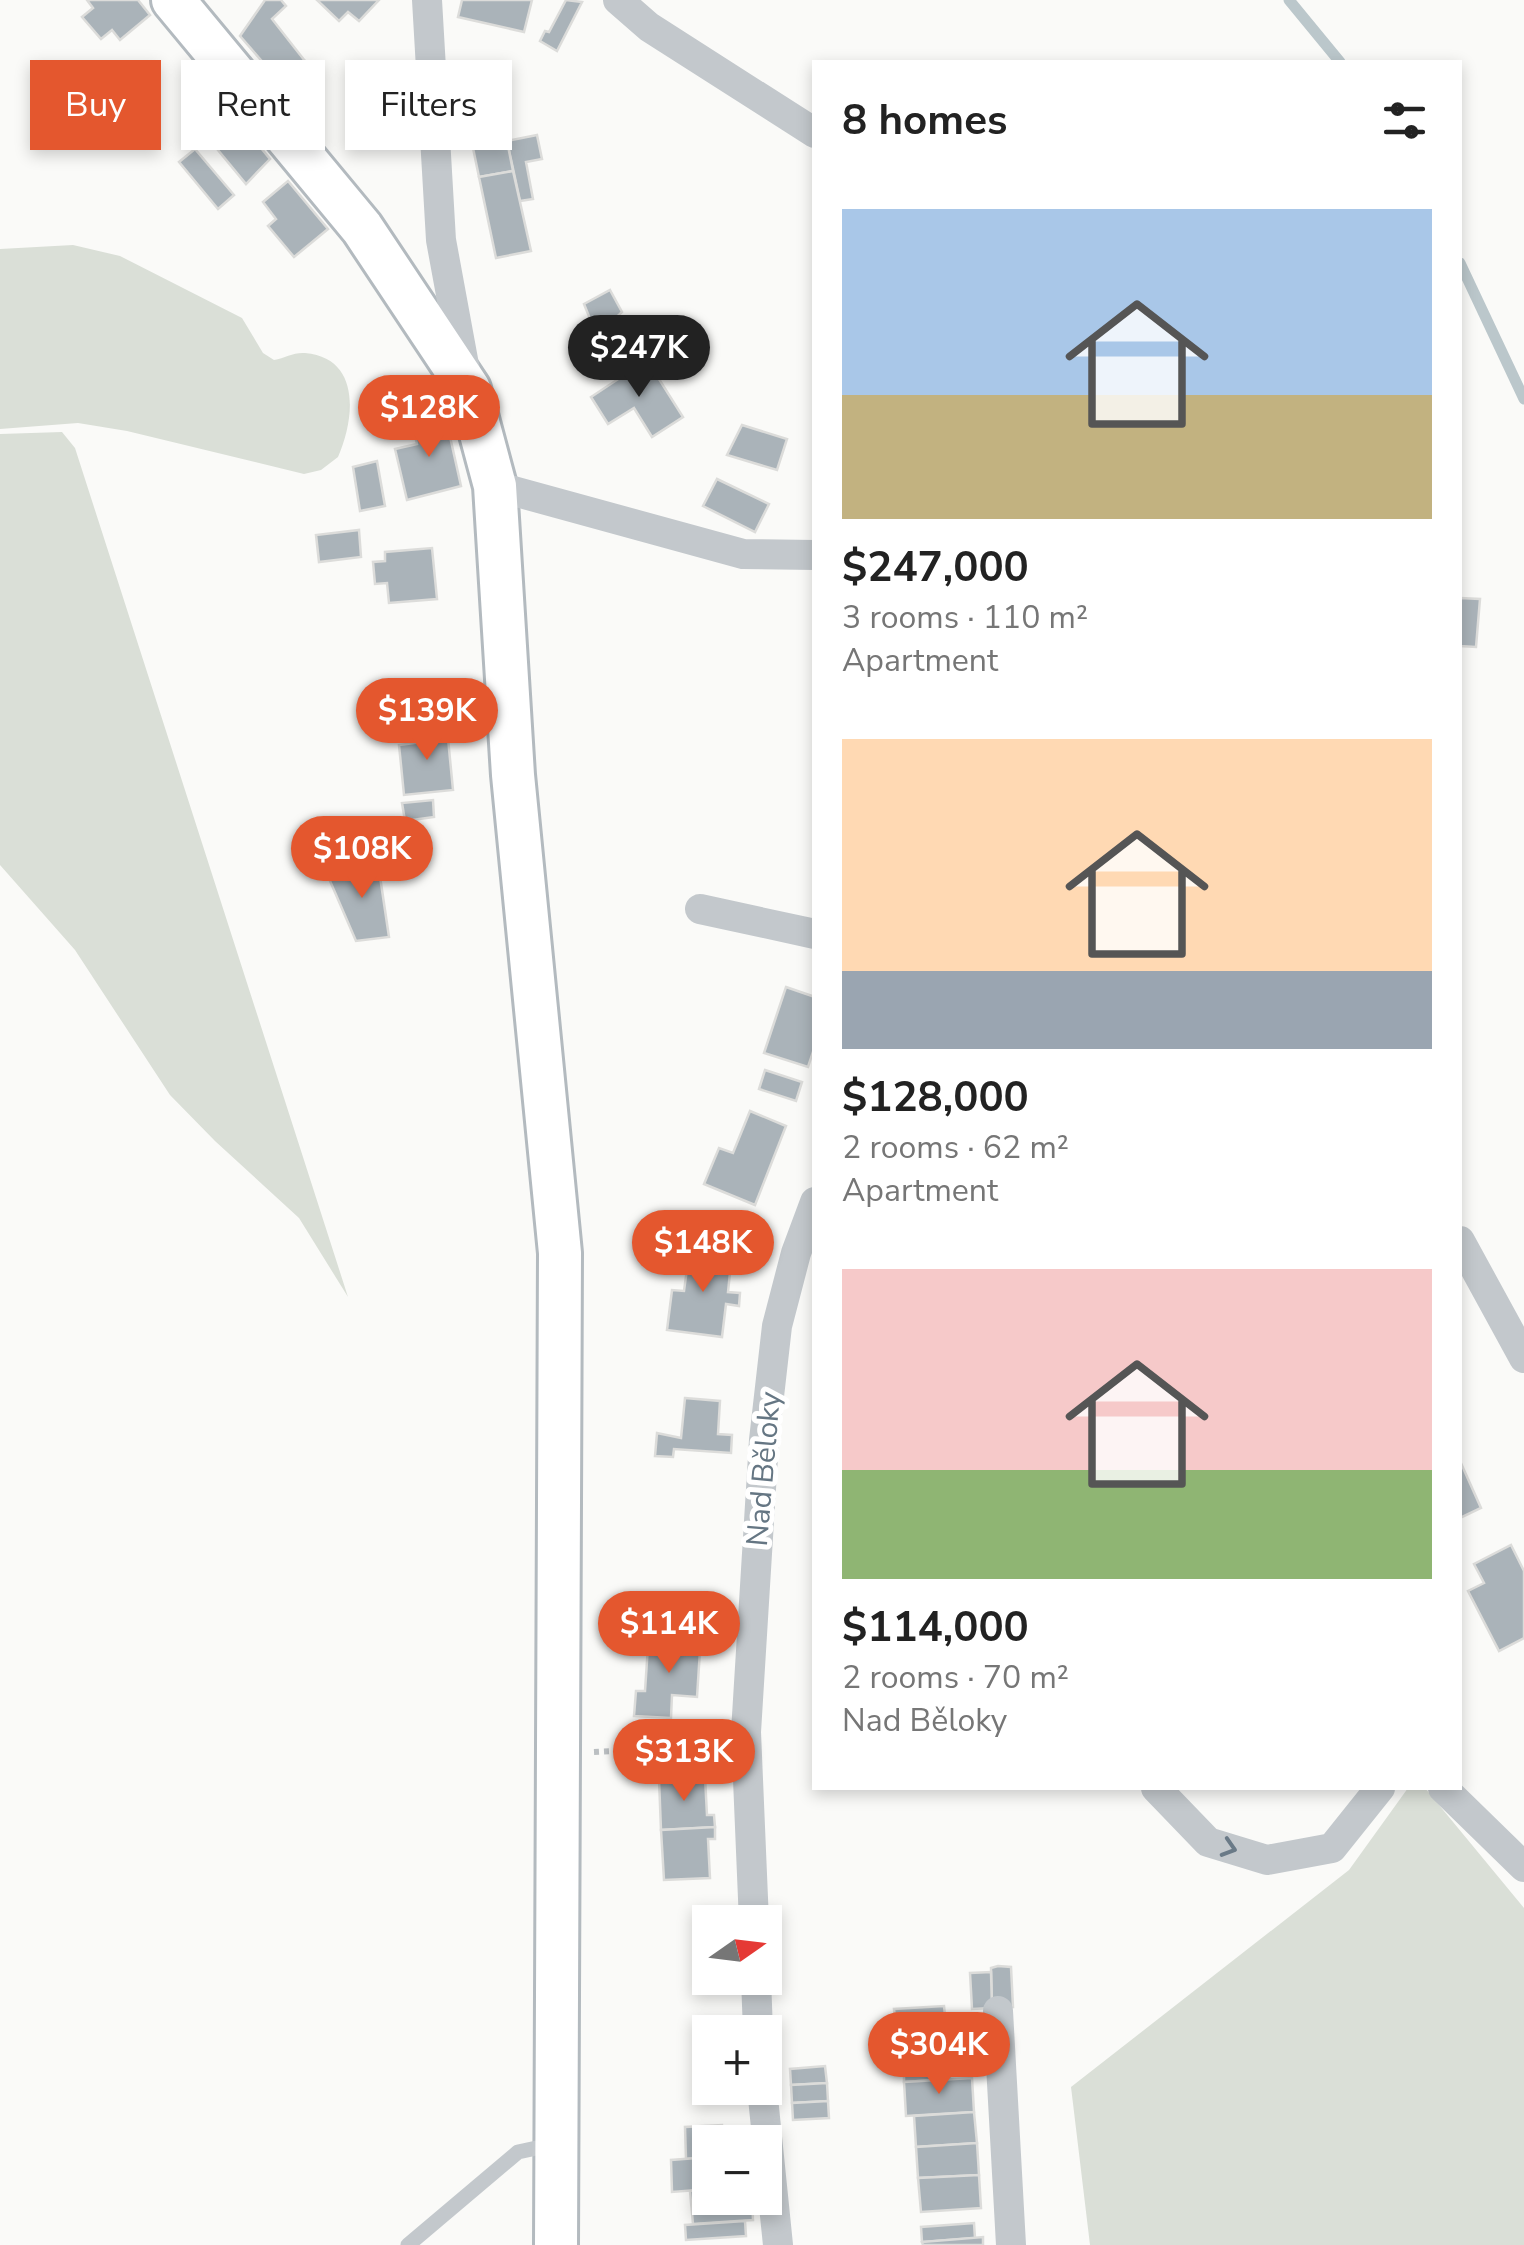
<!DOCTYPE html>
<html lang="en">
<head>
<meta charset="utf-8">
<style>
	body { margin:0; font-family:"Nunito Sans",sans-serif; background:#f2f2f2; color:#222; height:100vh; display:flex; flex-direction:column; font-size:38px; white-space:nowrap }
	* { box-sizing:border-box; margin:0 }
	p { font-size:32px; color:#767676 }
	.icon { flex:none; width:55px; height:55px; fill:none; stroke:currentColor; stroke-width:2; stroke-linecap:round; stroke-linejoin:round }
	.map { position:relative; flex:1; overflow:hidden }
	.side { position:absolute; left:812px; top:60px; width:650px; height:1730px; display:flex; flex-direction:column; background:#fff; border-radius:0px; box-shadow:0 5px 15px #0003 }
	.side>* { flex:none }
	.top-card { position:absolute; left:30px; top:60px; width:632px; height:90px; display:flex; gap:20px }
	.needle { width:65px; rotate:76deg }
	.buttons { position:absolute; left:692px; top:1905px; display:grid; gap:20px }
	.buttons a { display:grid; place-items:center; width:90px; height:90px; border-radius:0px; background:#fff; box-shadow:0 5px 15px #0003; font-size:50px }
	.price { position:absolute; translate:-50% -85px; padding:0 22px; border-radius:35px; background:#e4572e; color:#fff; font-size:32px; line-height:65px; filter:drop-shadow(0 2px 5px #0008) }
	.price::after { content:''; position:absolute; left:50%; top:60px; width:30px; height:22px; margin-left:-15px; background:inherit; clip-path:polygon(0 0,100% 0,50% 100%) }
	.price.selected { background:#222; color:#fff }
	ul { padding:0; list-style:none }
	li { display:grid; align-content:center; gap:20px; height:530px; padding:0 30px }
	li span { display:grid; place-items:center; height:310px; border-radius:0px; color:#555 }
	li>.icon { margin-inline-start:auto }
	span .icon { width:180px; height:180px; fill:#fffc; stroke-width:1 }
	li b { font-size:42px }
	h2 { display:flex; justify-content:space-between; align-items:center; height:120px; padding:0 30px; font-size:42px }
	.tag { padding:0 35px; border-radius:0px; background:#fff; box-shadow:0 5px 15px #0003; font-size:35px; line-height:90px }
	.tag.selected { background:#e4572e; color:#fff }
	.map>svg:first-child { display:block }
	.green { fill:#dadfd7 }
	.lines { fill:none; stroke-linecap:round; stroke-linejoin:round }
	.stream { stroke:#bbc7cb; stroke-width:11 }
	.building { fill:#aab3b9; stroke:#dcdcda; stroke-width:2.5 }
	.secondary-casing { stroke:#b3babf; stroke-width:48 }
	.path { stroke:#bbbfc2; stroke-width:6; stroke-dasharray:5 5; stroke-linecap:butt }
	.lane { stroke:#c3c8cc; stroke-width:15 }
	.street { stroke:#c3c8cc; stroke-width:30 }
	.secondary { stroke:#fff; stroke-width:42 }
	.oneway { stroke:#6a7a87 }
	.labels { text-anchor:middle; dominant-baseline:central; stroke-width:10; stroke-linejoin:round; paint-order:stroke }
	.street-label { font-size:30px; fill:#657683; stroke:#fff }
</style>
</head>
<body>
<div class="map">
<svg width="1524" height="2245" viewBox="0 0 1524 2245">
	<rect width="100%" height="100%" fill="#fafaf8"/>
	<g class="green">
		<path d="M 73,245 L 120,256 L 242,318 L 263,353 L 274,360 C 285,358 294,352 305,353 C 361,358 355,418 338,457 L 321,470 L 304,474 L 127,431 L 78,423 L 0,429 L 0,249 Z"/>
		<path d="M 62,432 L 75,448 L 348,1297 L 299,1218 L 215,1141 L 170,1095 L 75,950 L 0,865 L 0,434 Z"/>
		<path d="M 1408,1788 L 1425,1788 L 1524,1908 L 1524,2245 L 1090,2245 L 1071,2087 L 1349,1870 Z"/>
	</g>
	<g class="lines">
		<g class="stream">
			<path d="M 1289,0 L 1340,62"/>
			<path d="M 1460,263 L 1524,399"/>
		</g>
	</g>
	<g class="building">
		<path d="M 87,0 L 138,0 L 150,15 L 120,40 L 112,30 L 101,39 L 82,17 L 93,8 Z"/>
		<path d="M 265,0 L 281,0 L 286,6 L 272,19 L 305,61 L 280,82 L 240,36 Z"/>
		<path d="M 317,0 L 379,0 L 359,21 L 348,12 L 339,21 Z"/>
		<path d="M 462,0 L 532,0 L 524,32 L 458,17 Z"/>
		<path d="M 566,0 L 582,2 L 557,51 L 540,41 L 545,31 L 549,32 Z"/>
		<path d="M 305,61 L 317,78 L 294,99 L 280,82 Z"/>
		<path d="M 221,99 L 270,159 L 246,184 L 194,121 Z"/>
		<path d="M 537,135 L 542,159 L 526,162 L 533,199 L 520,201 L 507,141 Z"/>
		<path d="M 507,141 L 513,171 L 479,177 L 473,148 Z"/>
		<path d="M 195,149 L 234,195 L 218,209 L 179,162 Z"/>
		<path d="M 513,171 L 531,251 L 496,258 L 479,177 Z"/>
		<path d="M 288,181 L 328,229 L 294,257 L 268,226 L 276,219 L 263,202 Z"/>
		<path d="M 610,290 L 622,312 L 597,336 L 584,304 Z"/>
		<path d="M 647,360 L 683,417 L 652,437 L 634,408 L 608,424 L 591,397 Z"/>
		<path d="M 445,414 L 461,486 L 407,500 L 395,449 L 417,444 L 412,423 Z"/>
		<path d="M 742,425 L 787,439 L 777,470 L 727,455 Z"/>
		<path d="M 377,461 L 385,506 L 360,511 L 353,467 Z"/>
		<path d="M 717,479 L 769,504 L 755,532 L 703,506 Z"/>
		<path d="M 359,530 L 361,557 L 319,562 L 316,535 Z"/>
		<path d="M 432,548 L 437,599 L 389,603 L 387,583 L 375,584 L 373,562 L 385,561 L 385,552 Z"/>
		<path d="M 1460,598 L 1480,599 L 1476,647 L 1460,646 Z"/>
		<path d="M 447,728 L 453,790 L 404,795 L 399,745 L 415,743 L 413,731 Z"/>
		<path d="M 433,800 L 434,817 L 405,821 L 402,803 Z"/>
		<path d="M 378,863 L 389,937 L 356,941 L 327,874 Z"/>
		<path d="M 786,987 L 815,997 L 815,1046 L 808,1067 L 764,1053 Z"/>
		<path d="M 765,1070 L 802,1082 L 796,1101 L 759,1089 Z"/>
		<path d="M 750,1111 L 786,1126 L 755,1205 L 704,1184 L 719,1148 L 733,1153 Z"/>
		<path d="M 690,1247 L 732,1253 L 728,1292 L 740,1293 L 739,1306 L 726,1304 L 722,1337 L 667,1330 L 672,1290 L 684,1291 Z"/>
		<path d="M 685,1398 L 720,1401 L 718,1434 L 732,1435 L 731,1453 L 674,1449 L 673,1457 L 655,1456 L 657,1433 L 681,1438 Z"/>
		<path d="M 1460,1461 L 1481,1508 L 1460,1518 Z"/>
		<path d="M 1511,1545 L 1524,1571 L 1524,1638 L 1499,1651 L 1468,1591 L 1484,1583 L 1474,1564 Z"/>
		<path d="M 672,1633 L 701,1635 L 697,1697 L 672,1695 L 671,1718 L 634,1716 L 636,1691 L 645,1691 L 648,1646 L 671,1647 Z"/>
		<path d="M 705,1777 L 707,1815 L 714,1815 L 715,1827 L 661,1830 L 659,1779 Z"/>
		<path d="M 715,1827 L 715,1839 L 708,1839 L 710,1878 L 664,1880 L 661,1830 Z"/>
		<path d="M 998,1966 L 1011,1967 L 1013,2007 L 992,2008 L 991,1968 Z"/>
		<path d="M 991,1972 L 992,2008 L 972,2009 L 970,1973 Z"/>
		<path d="M 944,2006 L 946,2024 L 896,2027 L 894,2009 Z"/>
		<path d="M 946,2024 L 947,2043 L 897,2044 L 896,2027 Z"/>
		<path d="M 947,2043 L 948,2061 L 898,2062 L 897,2044 Z"/>
		<path d="M 948,2061 L 950,2079 L 904,2082 L 904,2075 L 899,2075 L 898,2062 Z"/>
		<path d="M 825,2066 L 827,2083 L 791,2085 L 790,2069 Z"/>
		<path d="M 972,2078 L 974,2112 L 906,2116 L 904,2082 Z"/>
		<path d="M 827,2083 L 828,2101 L 792,2103 L 791,2085 Z"/>
		<path d="M 828,2101 L 829,2118 L 793,2120 L 792,2103 Z"/>
		<path d="M 974,2112 L 977,2143 L 916,2147 L 914,2116 Z"/>
		<path d="M 722,2125 L 724,2142 L 710,2142 L 710,2157 L 686,2159 L 685,2127 Z"/>
		<path d="M 977,2143 L 979,2175 L 918,2178 L 916,2147 Z"/>
		<path d="M 710,2157 L 710,2189 L 672,2192 L 671,2160 Z"/>
		<path d="M 979,2175 L 981,2208 L 921,2212 L 918,2178 Z"/>
		<path d="M 710,2189 L 710,2198 L 752,2198 L 753,2220 L 693,2224 L 690,2191 Z"/>
		<path d="M 745,2221 L 746,2236 L 686,2240 L 685,2225 Z"/>
		<path d="M 974,2223 L 975,2238 L 922,2242 L 921,2227 Z"/>
		<path d="M 983,2237 L 983,2245 L 923,2245 L 922,2242 Z"/>
	</g>
	<g class="lines">
		<defs>
			<path id="secondary" d="M 173,0 L 362,228 L 469,389 L 495,486 L 513,775 L 560,1253 L 556,2245"/>
		</defs>
		<use href="#secondary" class="secondary-casing"/>
		<path class="path" d="M 594,1752 L 717,1745"/>
		<path class="lane" d="M 408,2245 L 518,2152 L 555,2144"/>
		<g class="street">
			<path d="M 427,0 L 441,240 L 466,376"/>
			<path d="M 618,0 L 649,27 L 815,133"/>
			<path d="M 495,486 L 743,554 L 815,555"/>
			<path d="M 700,909 L 815,934"/>
			<path d="M 1460,1241 L 1524,1358"/>
			<path d="M 1156,1788 L 1208,1842 L 1267,1860 L 1332,1848 L 1380,1788"/>
			<path d="M 1443,1788 L 1524,1867"/>
			<path d="M 754,1922 L 746,1732 L 764,1440 L 777,1326 L 796,1253 L 815,1202"/>
			<path d="M 756,1978 L 758,2032"/>
			<path d="M 998,2011 L 1011,2245"/>
			<path d="M 762,2088 L 778,2245"/>
		</g>
		<use href="#secondary" class="secondary"/>
	</g>
	<defs><path id="oneway-chevron" d="M-2-3.5L2.5 0L-2 3.5" fill="none" stroke-width="1.6" stroke-linecap="round" stroke-linejoin="round" transform="scale(2.5)"/></defs>
	<use class="oneway" href="#oneway-chevron" transform="translate(1229 1848) rotate(17)"/>
	<g class="labels">
		<g class="street-label">
			<text transform="translate(764 1469) rotate(-85)">Nad Běloky</text>
		</g>
	</g>
</svg>
<div class="buttons">
<a><svg class="needle" viewBox="-14 -14 28 28"><path d="M0-13l5 13h-10z" fill="#e53935"/><path d="M0 13l5-13h-10z" fill="#767676"/></svg></a>
<a>+</a>
<a>−</a>
</div>
<b class="price selected" style="left:639px;top:400px">$247K</b>
<b class="price" style="left:429px;top:460px">$128K</b>
<b class="price" style="left:427px;top:763px">$139K</b>
<b class="price" style="left:362px;top:901px">$108K</b>
<b class="price" style="left:703px;top:1295px">$148K</b>
<b class="price" style="left:669px;top:1676px">$114K</b>
<b class="price" style="left:684px;top:1804px">$313K</b>
<b class="price" style="left:939px;top:2097px">$304K</b>
<div class="top-card">
<a class="tag selected">Buy</a>
<a class="tag">Rent</a>
<a class="tag">Filters</a>
</div>
<section class="side">
<h2>8 homes<svg class="icon" aria-label="filters" viewBox="0 0 24 24"><path d="M4 7h16M4 17h16"/><circle cx="9" cy="7" r="2"/><circle cx="15" cy="17" r="2"/></svg></h2>
<ul>
<li><span style="background:linear-gradient(#a9c7e8 60%,#c2b280 0)"><svg class="icon" aria-label="home" viewBox="0 0 24 24"><path d="M3 11l9-7 9 7M6 9v11h12V9"/></svg></span><div><b>$247,000</b><p>3 rooms · 110 m²</p><p>Apartment</p></div></li>
<li><span style="background:linear-gradient(#ffd9b3 75%,#9aa5b1 0)"><svg class="icon" aria-label="home" viewBox="0 0 24 24"><path d="M3 11l9-7 9 7M6 9v11h12V9"/></svg></span><div><b>$128,000</b><p>2 rooms · 62 m²</p><p>Apartment</p></div></li>
<li><span style="background:linear-gradient(#f6c9c9 65%,#8fb573 0)"><svg class="icon" aria-label="home" viewBox="0 0 24 24"><path d="M3 11l9-7 9 7M6 9v11h12V9"/></svg></span><div><b>$114,000</b><p>2 rooms · 70 m²</p><p>Nad Běloky</p></div></li>
</ul>
</section>
</div>
</body>
</html>
